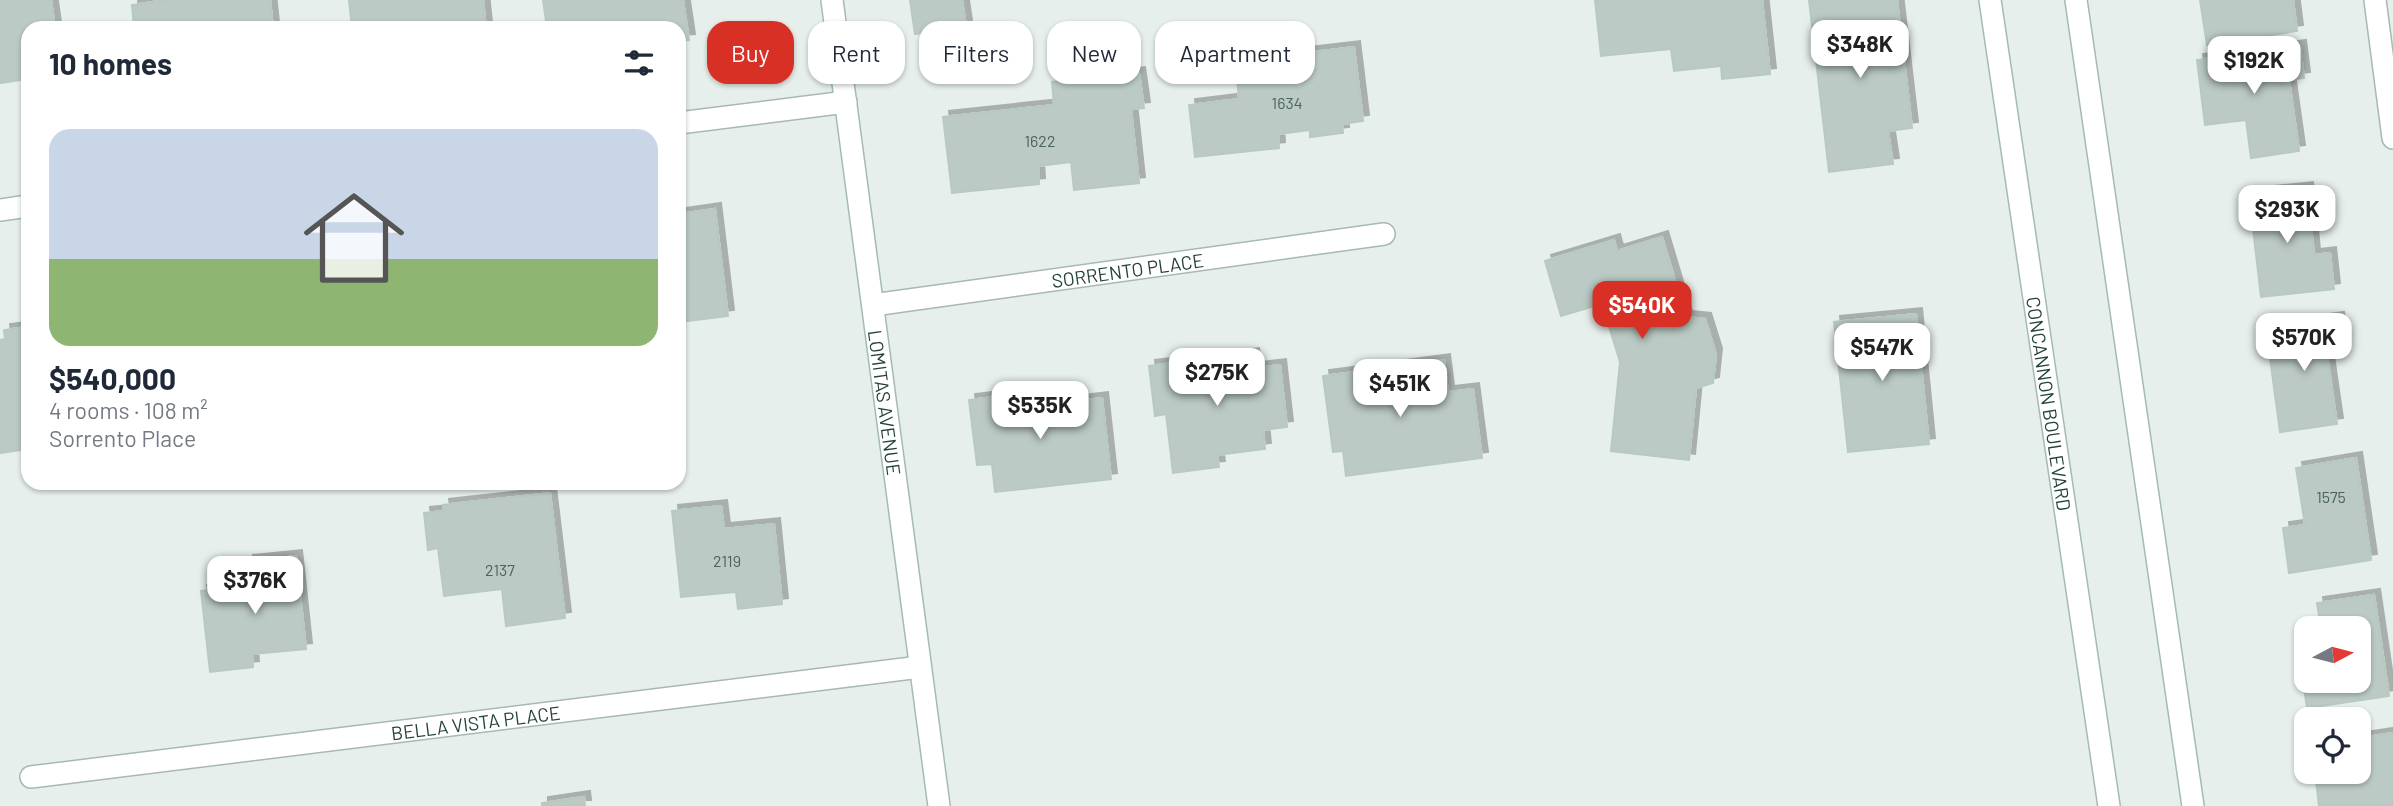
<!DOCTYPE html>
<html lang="en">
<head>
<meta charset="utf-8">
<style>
	body { margin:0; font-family:Barlow,sans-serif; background:#f6f6f7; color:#1f2937; height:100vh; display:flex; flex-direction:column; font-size:26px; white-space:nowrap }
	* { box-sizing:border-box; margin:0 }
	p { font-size:23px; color:#747a83 }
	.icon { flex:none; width:38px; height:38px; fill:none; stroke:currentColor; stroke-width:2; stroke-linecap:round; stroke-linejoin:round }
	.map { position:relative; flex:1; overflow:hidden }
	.sheet { position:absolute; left:21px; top:21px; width:665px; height:469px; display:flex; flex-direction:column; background:#fff; border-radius:21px; box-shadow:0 2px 5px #0004 }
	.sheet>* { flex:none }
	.guide { position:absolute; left:707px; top:21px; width:665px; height:63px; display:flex; gap:14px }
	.needle { width:46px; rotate:83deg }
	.controls { position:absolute; left:2294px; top:616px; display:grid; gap:14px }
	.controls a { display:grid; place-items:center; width:77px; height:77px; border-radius:14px; background:#fff; box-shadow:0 2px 5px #0004; font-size:35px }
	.price { position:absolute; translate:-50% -60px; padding:0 16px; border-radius:14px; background:#fff; color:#222; font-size:23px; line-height:46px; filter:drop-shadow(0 2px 4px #0008) }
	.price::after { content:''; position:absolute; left:50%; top:42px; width:21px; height:16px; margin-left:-10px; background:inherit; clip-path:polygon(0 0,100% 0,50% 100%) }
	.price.active { background:#d93025; color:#fff }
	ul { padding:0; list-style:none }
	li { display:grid; align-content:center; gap:14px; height:371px; padding:0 28px }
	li+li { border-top:2px solid #e0e1e3 }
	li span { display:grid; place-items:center; height:217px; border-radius:21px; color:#555 }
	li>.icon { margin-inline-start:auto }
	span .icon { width:126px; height:126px; fill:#fffc; stroke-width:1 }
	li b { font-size:30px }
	h2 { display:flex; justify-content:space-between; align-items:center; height:84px; padding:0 28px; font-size:30px }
	.pill { padding:0 24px; border-radius:21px; background:#fff; box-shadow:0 2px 5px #0004; font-size:24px; line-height:63px }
	.pill.active { background:#d93025; color:#fff }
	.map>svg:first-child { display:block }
	.building { fill:#bbcac4; stroke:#b8c9c2; stroke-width:2; filter:url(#shadow) }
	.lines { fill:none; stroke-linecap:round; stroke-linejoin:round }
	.street-casing { stroke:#a8b8b2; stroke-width:24 }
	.secondary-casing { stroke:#a4bbb3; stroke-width:24 }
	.street { stroke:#fff; stroke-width:21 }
	.secondary { stroke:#fff; stroke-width:21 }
	.labels { text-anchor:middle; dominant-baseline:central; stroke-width:5; stroke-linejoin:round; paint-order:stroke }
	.number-label { font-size:16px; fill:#4a645c }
	.street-label { font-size:19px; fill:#24423a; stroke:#f7fbf9 }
</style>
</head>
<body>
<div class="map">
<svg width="2393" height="806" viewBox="0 0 2393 806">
	<defs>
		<filter id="shadow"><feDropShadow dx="6" dy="-6" stdDeviation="0" flood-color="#0004"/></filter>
	</defs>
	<rect width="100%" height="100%" fill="#e6efeb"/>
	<g class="building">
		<path d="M 0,0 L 51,0 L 55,28 L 28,28 L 28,79 L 0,83 Z"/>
		<path d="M 166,0 L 270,0 L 273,28 L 134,28 L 132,5 Z"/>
		<path d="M 349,0 L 483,0 L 486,28 L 352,28 Z"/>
		<path d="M 543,0 L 683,0 L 689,40 L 679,41 L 679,28 L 547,28 Z"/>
		<path d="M 910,0 L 962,0 L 966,26 L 915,34 Z"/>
		<path d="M 1595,0 L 1762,0 L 1770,74 L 1722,79 L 1721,66 L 1674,71 L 1671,49 L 1601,56 Z"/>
		<path d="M 1809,0 L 1897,0 L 1912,128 L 1888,131 L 1893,164 L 1829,172 Z"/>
		<path d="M 2200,0 L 2293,0 L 2297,31 L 2207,45 Z"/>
		<path d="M 2300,46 L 2304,78 L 2289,80 L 2299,151 L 2251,158 L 2246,120 L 2205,125 L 2197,60 Z"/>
		<path d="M 1354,47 L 1363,121 L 1342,124 L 1343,133 L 1310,137 L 1310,130 L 1278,134 L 1279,148 L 1195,157 L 1189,105 L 1239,99 L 1235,61 Z"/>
		<path d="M 1139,73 L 1144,108 L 1131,109 L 1139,183 L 1074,190 L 1071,162 L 1038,166 L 1039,184 L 952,193 L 943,117 L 1054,105 L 1052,82 Z"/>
		<path d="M 2307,188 L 2314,255 L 2330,253 L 2334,289 L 2261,297 L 2249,194 Z"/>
		<path d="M 715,209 L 728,316 L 679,322 L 679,214 Z"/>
		<path d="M 1662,237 L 1686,317 L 1705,319 L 1716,354 L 1713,383 L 1696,388 L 1689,460 L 1611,451 L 1620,362 L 1603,307 L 1594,306 L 1561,316 L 1545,261 L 1614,240 L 1617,251 Z"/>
		<path d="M 1916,314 L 1929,444 L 1848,452 L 1834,322 Z"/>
		<path d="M 2338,318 L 2343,353 L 2327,355 L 2337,424 L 2280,432 L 2266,328 Z"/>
		<path d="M 28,327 L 28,449 L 0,453 L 0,340 L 5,339 L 4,330 Z"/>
		<path d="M 1253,354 L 1255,368 L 1280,365 L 1287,427 L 1263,430 L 1265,449 L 1217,455 L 1219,467 L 1173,473 L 1166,414 L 1155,416 L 1149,366 Z"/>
		<path d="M 1444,360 L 1448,392 L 1473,389 L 1482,458 L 1346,476 L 1343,451 L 1333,452 L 1323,376 Z"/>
		<path d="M 1042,391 L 1043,405 L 1102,398 L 1111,479 L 995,492 L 992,464 L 977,465 L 969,400 Z"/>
		<path d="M 2356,458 L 2371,560 L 2289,573 L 2283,528 L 2305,525 L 2296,468 Z"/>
		<path d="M 550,493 L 565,618 L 506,626 L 502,589 L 444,596 L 438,548 L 428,550 L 424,513 L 444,511 L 443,505 Z"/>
		<path d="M 721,506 L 724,529 L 774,524 L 782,604 L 738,609 L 736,592 L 681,597 L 672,511 Z"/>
		<path d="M 296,556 L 306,649 L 252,654 L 253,667 L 210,672 L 201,591 L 249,586 L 247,561 Z"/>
		<path d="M 2374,595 L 2389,696 L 2307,708 L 2296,634 L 2306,632 L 2306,681 L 2359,681 L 2359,628 L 2321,628 L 2317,603 Z"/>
		<path d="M 2393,733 L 2393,806 L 2319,806 L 2315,772 L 2359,772 L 2359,738 Z"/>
		<path d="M 584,797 L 585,806 L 542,806 L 542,803 Z"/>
	</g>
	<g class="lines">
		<defs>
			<g id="street">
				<path d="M 2375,0 L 2393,138"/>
				<path d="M 679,123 L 846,102"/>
				<path d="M 0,210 L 28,206"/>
				<path id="s1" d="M 873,305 L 1384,234"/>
				<path id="s2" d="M 31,777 L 920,667"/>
			</g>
			<g id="secondary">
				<path id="s3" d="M 832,0 L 939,806"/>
				<path id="s4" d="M 1990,0 L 2109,806"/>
				<path d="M 2076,0 L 2193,806"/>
			</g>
		</defs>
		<use href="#street" class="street-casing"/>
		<use href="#secondary" class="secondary-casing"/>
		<use href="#street" class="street"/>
		<use href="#secondary" class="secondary"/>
	</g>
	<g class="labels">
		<g class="number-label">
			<text x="1287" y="102">1634</text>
			<text x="1040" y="140">1622</text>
			<text x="2331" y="496">1575</text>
			<text x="727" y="560">2119</text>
			<text x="500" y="569">2137</text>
		</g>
		<g class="street-label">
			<text stroke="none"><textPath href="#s1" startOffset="257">SORRENTO PLACE</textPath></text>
			<text stroke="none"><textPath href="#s3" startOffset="406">LOMITAS AVENUE</textPath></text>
			<text stroke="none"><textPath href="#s4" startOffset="408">CONCANNON BOULEVARD</textPath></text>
			<text stroke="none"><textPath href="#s2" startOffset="448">BELLA VISTA PLACE</textPath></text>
		</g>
	</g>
</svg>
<div class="controls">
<a><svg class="needle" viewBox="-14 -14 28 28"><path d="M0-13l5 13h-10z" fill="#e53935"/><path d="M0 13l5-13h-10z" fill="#747a83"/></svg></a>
<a><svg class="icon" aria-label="locate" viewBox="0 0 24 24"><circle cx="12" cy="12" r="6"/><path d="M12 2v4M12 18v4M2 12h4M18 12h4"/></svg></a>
</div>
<b class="price" style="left:1860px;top:80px">$348K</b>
<b class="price" style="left:2254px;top:96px">$192K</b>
<b class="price" style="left:2287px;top:245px">$293K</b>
<b class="price active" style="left:1642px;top:341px">$540K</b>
<b class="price" style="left:2304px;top:373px">$570K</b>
<b class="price" style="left:1882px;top:383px">$547K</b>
<b class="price" style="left:1217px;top:408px">$275K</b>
<b class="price" style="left:1400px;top:419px">$451K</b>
<b class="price" style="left:1040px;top:441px">$535K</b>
<b class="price" style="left:255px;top:616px">$376K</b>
<div class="guide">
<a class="pill active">Buy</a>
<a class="pill">Rent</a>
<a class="pill">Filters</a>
<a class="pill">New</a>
<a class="pill">Apartment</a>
</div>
<section class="sheet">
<h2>10 homes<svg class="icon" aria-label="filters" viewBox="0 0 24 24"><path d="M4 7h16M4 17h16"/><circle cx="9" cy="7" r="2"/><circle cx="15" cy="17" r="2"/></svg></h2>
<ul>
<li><span style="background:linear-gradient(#c9d6e8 60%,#8fb573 0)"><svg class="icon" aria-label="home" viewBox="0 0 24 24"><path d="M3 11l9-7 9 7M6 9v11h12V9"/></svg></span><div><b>$540,000</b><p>4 rooms · 108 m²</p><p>Sorrento Place</p></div></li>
</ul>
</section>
</div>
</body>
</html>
